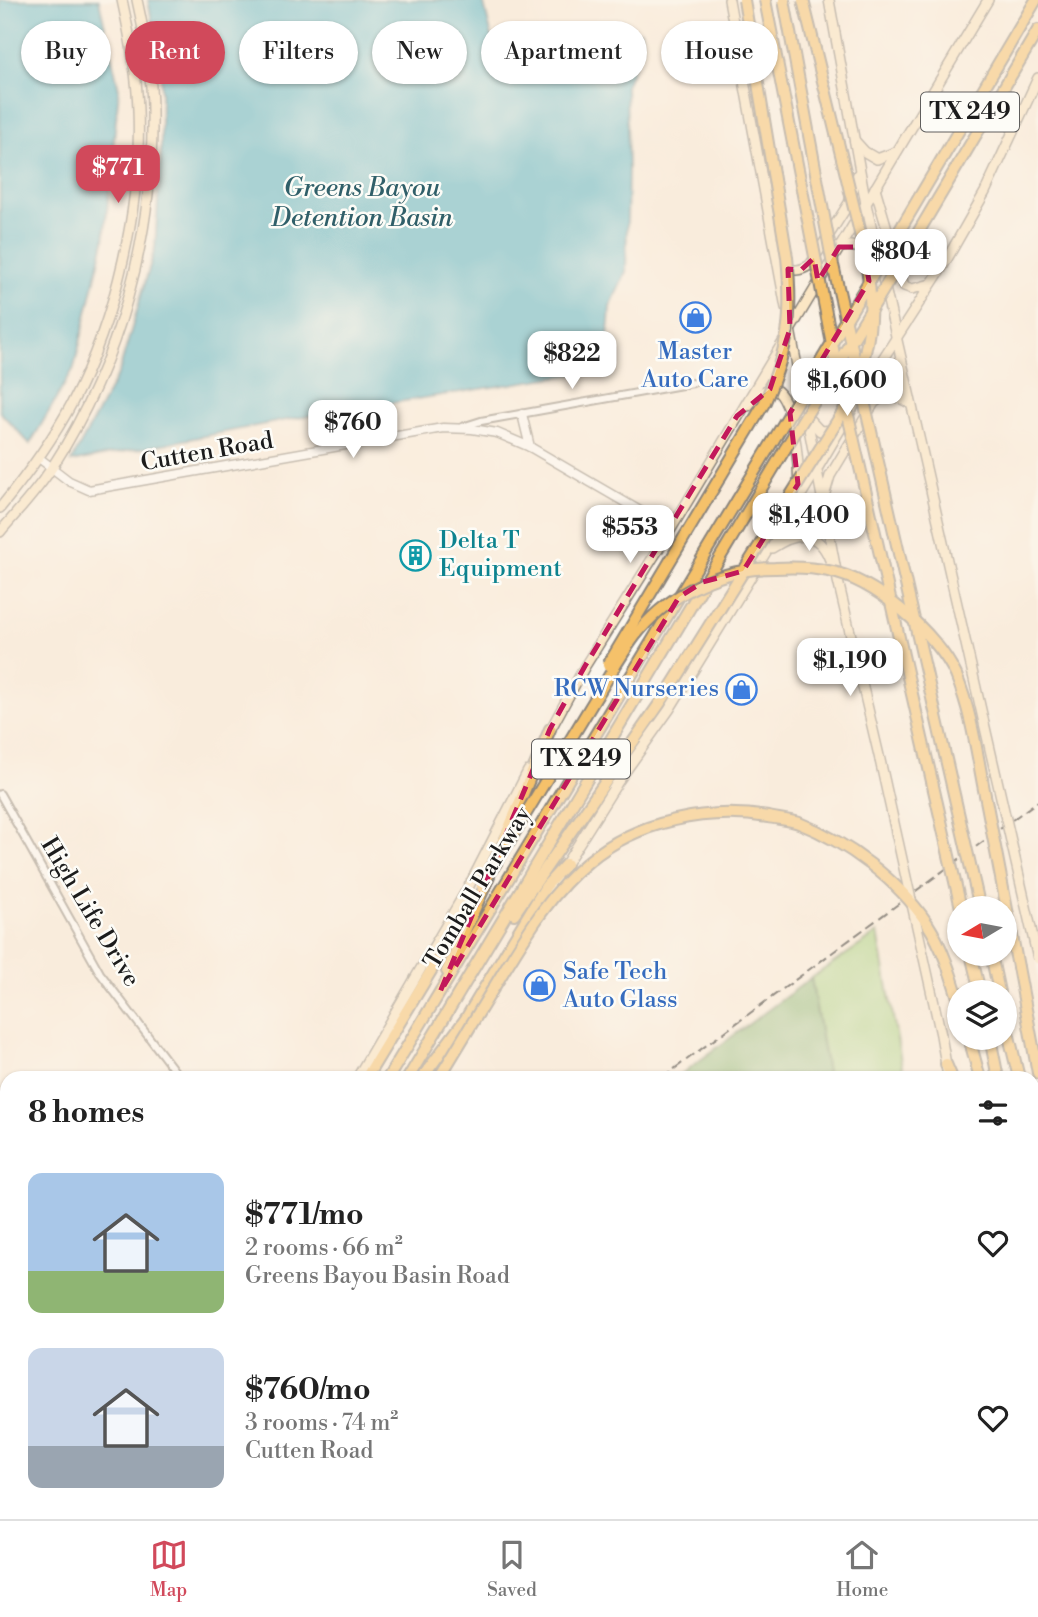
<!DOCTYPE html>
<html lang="en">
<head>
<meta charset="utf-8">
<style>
	body { margin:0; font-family:"Libre Bodoni",serif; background:#f2f2f2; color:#222; height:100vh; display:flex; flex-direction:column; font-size:26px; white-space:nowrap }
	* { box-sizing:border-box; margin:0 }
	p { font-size:23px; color:#767676 }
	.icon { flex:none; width:38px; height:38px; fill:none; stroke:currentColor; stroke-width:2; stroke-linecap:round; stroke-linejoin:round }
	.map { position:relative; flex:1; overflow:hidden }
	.details { position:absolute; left:0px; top:1071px; width:1040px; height:448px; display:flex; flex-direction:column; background:#fff; border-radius:21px 21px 0 0; box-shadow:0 2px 5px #0004 }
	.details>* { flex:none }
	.top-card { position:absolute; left:21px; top:21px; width:998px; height:63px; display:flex; gap:14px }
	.needle { width:46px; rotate:260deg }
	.buttons { position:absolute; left:947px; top:896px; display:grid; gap:14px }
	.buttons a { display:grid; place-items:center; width:70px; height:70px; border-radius:50%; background:#fff; box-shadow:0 2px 5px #0004; font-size:35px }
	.price { position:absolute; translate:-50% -60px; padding:0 16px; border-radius:14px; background:#fff; color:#222; font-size:23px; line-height:46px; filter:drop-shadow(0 2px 4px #0008) }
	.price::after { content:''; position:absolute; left:50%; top:42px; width:21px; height:16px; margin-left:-10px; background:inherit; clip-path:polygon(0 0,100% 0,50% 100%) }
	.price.active { background:#d1495b; color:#fff }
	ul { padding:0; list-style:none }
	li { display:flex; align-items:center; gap:21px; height:175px; padding:0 28px }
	li span { display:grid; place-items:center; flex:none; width:196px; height:140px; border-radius:14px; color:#555 }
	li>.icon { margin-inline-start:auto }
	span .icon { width:84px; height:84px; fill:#fffc; stroke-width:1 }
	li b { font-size:30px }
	h2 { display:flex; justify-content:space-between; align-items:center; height:84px; padding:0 28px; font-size:30px }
	.chip { padding:0 24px; border-radius:32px; background:#fff; box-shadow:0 2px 5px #0004; font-size:24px; line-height:63px }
	.chip.active { background:#d1495b; color:#fff }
	.tab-bar { display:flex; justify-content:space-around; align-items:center; height:98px; border-top:2px solid #e0e0e0; background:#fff; font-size:19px; color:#767676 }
	.tab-bar a { display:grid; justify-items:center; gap:4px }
	.tab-bar .active { color:#d1495b }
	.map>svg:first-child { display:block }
	.industrial { fill:#d2bfc1 }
	.green { fill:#a2d07e; stroke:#5f764d; stroke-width:2 }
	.forest { fill:#81b26d; stroke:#4e6744; stroke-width:2 }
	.water { fill:#49b1c7; stroke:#326672; stroke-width:2 }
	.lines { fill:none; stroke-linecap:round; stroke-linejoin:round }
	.minor-casing { stroke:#8a847c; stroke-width:10 }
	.tertiary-casing { stroke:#8a847c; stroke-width:11 }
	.secondary-casing { stroke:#8a847c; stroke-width:12 }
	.motorway-casing { stroke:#8a847c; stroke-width:14 }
	.minor { stroke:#fff; stroke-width:6 }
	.tertiary { stroke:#fff; stroke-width:8 }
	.secondary { stroke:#fbe6c4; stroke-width:9 }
	.motorway { stroke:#f5c16b; stroke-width:10 }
	.rail { stroke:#1c1c1c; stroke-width:2; stroke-dasharray:10 5; stroke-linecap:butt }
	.secondary-bridge-casing { stroke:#8a847c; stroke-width:12; stroke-linecap:butt }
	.motorway-bridge-casing { stroke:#8a847c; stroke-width:14; stroke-linecap:butt }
	.secondary-bridge { stroke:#fbe6c4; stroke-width:9 }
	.motorway-bridge { stroke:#f5c16b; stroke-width:10 }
	.marked { fill:none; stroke:#c2185b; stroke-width:5; stroke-dasharray:14 9; stroke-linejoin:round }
	.labels { text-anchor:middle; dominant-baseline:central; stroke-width:5; stroke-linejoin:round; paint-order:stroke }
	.shield { fill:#fdfcf7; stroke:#605f5e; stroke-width:2 }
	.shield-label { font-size:23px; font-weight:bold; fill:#1c1c1c }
	.shop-label { font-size:24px; fill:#366cbe; stroke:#fdfcf7 }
	.street-label { font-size:24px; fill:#1c1c1c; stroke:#fdfcf7 }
	.culture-label { font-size:24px; fill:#0d838f; stroke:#fdfcf7; text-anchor:start }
	.water-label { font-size:26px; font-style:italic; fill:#305f69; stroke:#fdfcf7 }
</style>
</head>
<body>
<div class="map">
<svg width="1038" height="1519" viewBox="0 0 1038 1519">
	<rect width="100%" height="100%" fill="#fdfcf7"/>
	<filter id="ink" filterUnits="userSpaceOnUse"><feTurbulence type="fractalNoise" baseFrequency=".0143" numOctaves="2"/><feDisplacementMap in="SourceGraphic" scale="14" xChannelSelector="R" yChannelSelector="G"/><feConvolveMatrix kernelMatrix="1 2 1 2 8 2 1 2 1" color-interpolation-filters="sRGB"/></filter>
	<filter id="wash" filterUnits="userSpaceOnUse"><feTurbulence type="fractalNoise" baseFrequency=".00686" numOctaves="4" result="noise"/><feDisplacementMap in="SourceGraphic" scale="28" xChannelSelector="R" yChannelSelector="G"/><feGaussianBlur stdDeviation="1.57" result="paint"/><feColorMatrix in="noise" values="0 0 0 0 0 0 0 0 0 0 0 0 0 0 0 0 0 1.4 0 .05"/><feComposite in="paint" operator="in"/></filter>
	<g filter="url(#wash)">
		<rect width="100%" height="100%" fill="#f9ecdc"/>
		<path class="industrial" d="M 188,1512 L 885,1512 L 886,1519 L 184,1519 Z"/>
		<g class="green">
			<path d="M 878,933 L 904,1078 L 828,1078 L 811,978 Z"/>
			<path d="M 885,1512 L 980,1512 L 981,1519 L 886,1519 Z"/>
		</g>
		<path class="forest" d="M 811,978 L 828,1078 L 676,1078 Z"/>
		<g class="water">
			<path d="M 0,0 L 99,0 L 119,89 L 104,241 L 74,368 L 30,444 L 0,412 Z"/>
			<path d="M 148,0 L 483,0 L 492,37 L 533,44 L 610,31 L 641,31 L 642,47 L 626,86 L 628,169 L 626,272 L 610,307 L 606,369 L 297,418 L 71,462 L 119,372 L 155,248 L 161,154 L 161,70 Z"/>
		</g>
	</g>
	<g filter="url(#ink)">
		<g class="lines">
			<defs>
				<g id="minor">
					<path d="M 462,427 L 481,421 L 693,383"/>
					<path d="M 0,794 L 100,973 L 180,1078"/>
					<path d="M 0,1402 L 7,1397"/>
				</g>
				<g id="tertiary">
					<path d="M 522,414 L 530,447"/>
					<path d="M 39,458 L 69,481 L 89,490 L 443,428 L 472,429 L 497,433 L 530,447 L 671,529"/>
				</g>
				<g id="secondary">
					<path d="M 729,0 L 786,308"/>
					<path d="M 829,0 L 866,204 L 976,688"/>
					<path d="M 855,141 L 865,152 L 877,159 L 896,152"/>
					<path d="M 875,188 L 904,286 L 912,289 L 931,284"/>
					<path d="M 839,247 L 850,246 L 867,249"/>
					<path d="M 783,266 C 793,272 800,271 810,265 L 849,203 L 858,174"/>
					<path d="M 790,329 L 838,581 L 880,760"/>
					<path d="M 748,406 C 753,400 761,391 769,389 C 793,385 800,467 798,483"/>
					<path d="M 809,419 L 820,431 L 835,430"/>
					<path d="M 825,493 L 830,476 L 874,403 C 888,391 897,396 911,404"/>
					<path d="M 0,508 C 27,475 52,441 72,403 C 116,319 142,205 138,110 C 137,74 130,36 122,0"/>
					<path d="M 0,532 C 18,511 38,490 53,466 C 120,362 154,234 152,111 C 152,74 145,36 137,0"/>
					<path d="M 772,548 C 796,532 818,529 830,560"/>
					<path d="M 548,734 L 585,666 L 671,529 L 988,0"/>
					<path d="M 564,867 L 617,783 L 669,710 L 817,469 L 871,377 L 943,266 L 985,192 L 1038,78"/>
					<path d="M 537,912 L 556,879"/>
					<path d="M 941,1035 L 947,1071"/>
					<path d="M 357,1078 L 469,886 L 528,771"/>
					<path d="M 1032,1351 L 1038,1363"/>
					<path d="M 78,1519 L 82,1512"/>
					<path d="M 175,1519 L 180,1512"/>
				</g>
				<g id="motorway">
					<path d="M 904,223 L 1036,0"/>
					<path d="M 909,248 L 1038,30"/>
					<path d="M 500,850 L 550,729"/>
					<path d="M 514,914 L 669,690"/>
					<path d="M 971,954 L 980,992"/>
					<path d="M 991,954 L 999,992"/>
					<path d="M 1018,967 L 1038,1073"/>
					<path d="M 447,971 L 489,877"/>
					<path d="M 1004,1015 L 1019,1078"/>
					<path d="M 969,1038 L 980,1078"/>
					<path d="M 990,1038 L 998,1078"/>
					<path d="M 946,1064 L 952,1078"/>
					<path d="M 366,1078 L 466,913"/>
					<path d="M 388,1078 L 773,441"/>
					<path d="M 408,1078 L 785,449"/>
					<path d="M 422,1078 L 465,1020 L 546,886 L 566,864"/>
					<path d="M 1032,1138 L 1038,1161"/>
					<path d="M 1032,1204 L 1038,1223"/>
					<path d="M 1032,1249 L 1038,1265"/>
					<path d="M 1032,1282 L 1038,1294"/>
					<path d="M 96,1519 L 100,1512"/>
					<path d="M 108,1519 L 112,1512"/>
					<path d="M 129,1519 L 134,1512"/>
					<path d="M 150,1519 L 155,1512"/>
				</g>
			</defs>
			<use href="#minor" class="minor-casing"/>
			<use href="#tertiary" class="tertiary-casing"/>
			<use href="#secondary" class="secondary-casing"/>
			<use href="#motorway" class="motorway-casing"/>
			<use href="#minor" class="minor"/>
			<use href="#tertiary" class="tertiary"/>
			<use href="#secondary" class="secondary"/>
			<use href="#motorway" class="motorway"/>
			<g class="rail">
				<path d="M 662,1078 L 1038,801"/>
				<path d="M 59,1519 L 69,1512"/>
			</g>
			<defs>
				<g id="secondary-bridge">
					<path d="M 976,688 L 1038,959"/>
					<path d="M 880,760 L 941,1035"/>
				</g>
				<g id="motorway-bridge">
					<path d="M 765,0 L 834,354 L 961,908"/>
					<path d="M 784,0 L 833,265 L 980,908"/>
					<path d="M 773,441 L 904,223"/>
					<path d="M 785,449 L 909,248"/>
					<path d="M 608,665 L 765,402 C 789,346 793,318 787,257 L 744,0"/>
					<path d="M 669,690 L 843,412 C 857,383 868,353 870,320 C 873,274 858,227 848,183 C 833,122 818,61 803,0"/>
					<path d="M 482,886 L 615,666 C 623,654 630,641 639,631 C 673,591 723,568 775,568 C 792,567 811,567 828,571 C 874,579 937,633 956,675 C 973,716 978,762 987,805 C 997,859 1008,913 1018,967"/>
					<path d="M 439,1078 C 460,1043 481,1009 502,974 C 527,933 551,892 589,861 C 637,821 707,807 768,817 C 778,819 790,820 799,823 C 847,842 898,880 927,923 C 942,946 951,974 959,1001"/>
				</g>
			</defs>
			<use href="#secondary-bridge" class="secondary-bridge-casing"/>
			<use href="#motorway-bridge" class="motorway-bridge-casing"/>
			<use href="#secondary-bridge" class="secondary-bridge"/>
			<use href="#motorway-bridge" class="motorway-bridge"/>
		</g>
	</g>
	<path d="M0 0H1038V1519H0ZM 839,247 L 863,247 L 869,281 L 790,413 L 798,484 L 743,571 L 703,582 L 679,597 L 440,992 L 550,729 L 585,666 L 737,416 L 770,389 L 790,329 L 788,269 L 801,270 L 814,258 L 818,281 Z" fill="#f9ecdc" fill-opacity=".55" fill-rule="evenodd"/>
	<path class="marked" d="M 839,247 L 863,247 L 869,281 L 790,413 L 798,484 L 743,571 L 703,582 L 679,597 L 440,992 L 550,729 L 585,666 L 737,416 L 770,389 L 790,329 L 788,269 L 801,270 L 814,258 L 818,281 Z"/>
	<defs>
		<symbol id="shop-ring" viewBox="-11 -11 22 22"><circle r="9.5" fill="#fdfcf7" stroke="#3f7fe0" stroke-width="1.5"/><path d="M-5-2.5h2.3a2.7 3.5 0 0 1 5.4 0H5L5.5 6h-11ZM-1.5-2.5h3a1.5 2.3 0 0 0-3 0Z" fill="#3f7fe0"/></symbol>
		<symbol id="building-ring" viewBox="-11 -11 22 22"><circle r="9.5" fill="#fdfcf7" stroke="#0f9aa8" stroke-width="1.5"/><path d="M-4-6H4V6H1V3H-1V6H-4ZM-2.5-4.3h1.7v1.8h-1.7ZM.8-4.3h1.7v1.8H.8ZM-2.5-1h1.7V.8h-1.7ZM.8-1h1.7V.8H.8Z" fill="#0f9aa8"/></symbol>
	</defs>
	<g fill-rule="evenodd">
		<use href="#shop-ring" x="678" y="300" width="35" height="35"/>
		<use href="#building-ring" x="398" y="538" width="35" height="35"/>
		<use href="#shop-ring" x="724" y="672" width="35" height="35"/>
		<use href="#shop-ring" x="522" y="968" width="35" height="35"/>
	</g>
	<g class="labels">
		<g class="shield">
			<rect x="921" y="92.5" width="98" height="39" rx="5"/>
			<rect x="532" y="739.5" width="98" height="39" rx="5"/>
		</g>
		<g class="shield-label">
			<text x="970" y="112">TX 249</text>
			<text x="581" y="759">TX 249</text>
		</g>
		<g class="shop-label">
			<text x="695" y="352">Master<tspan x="695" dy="28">Auto Care</tspan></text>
			<text x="719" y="689" text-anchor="end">RCW Nurseries</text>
			<text x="563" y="972" text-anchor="start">Safe Tech<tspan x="563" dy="28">Auto Glass</tspan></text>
		</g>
		<g class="street-label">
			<text transform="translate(207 452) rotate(-10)">Cutten Road</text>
			<text transform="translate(478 888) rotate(-59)">Tomball Parkway</text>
			<text transform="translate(90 912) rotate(59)">High Life Drive</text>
		</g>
		<g class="culture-label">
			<text x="439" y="541">Delta T<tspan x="439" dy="28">Equipment</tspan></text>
		</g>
		<g class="water-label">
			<text x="362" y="188">Greens Bayou<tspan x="362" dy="30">Detention Basin</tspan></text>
		</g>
	</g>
</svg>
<div class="buttons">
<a><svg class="needle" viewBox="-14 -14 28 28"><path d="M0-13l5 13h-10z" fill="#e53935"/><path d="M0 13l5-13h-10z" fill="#767676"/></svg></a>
<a><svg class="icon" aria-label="layers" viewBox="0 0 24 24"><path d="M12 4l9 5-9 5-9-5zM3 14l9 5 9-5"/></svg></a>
</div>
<b class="price active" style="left:118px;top:205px">$771</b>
<b class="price" style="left:901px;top:289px">$804</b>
<b class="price" style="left:572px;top:391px">$822</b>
<b class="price" style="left:847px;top:418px">$1,600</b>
<b class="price" style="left:353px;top:460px">$760</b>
<b class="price" style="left:809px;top:553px">$1,400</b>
<b class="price" style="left:630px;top:565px">$553</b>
<b class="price" style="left:850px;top:698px">$1,190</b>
<div class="top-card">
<a class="chip">Buy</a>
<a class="chip active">Rent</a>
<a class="chip">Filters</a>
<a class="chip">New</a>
<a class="chip">Apartment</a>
<a class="chip">House</a>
</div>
<section class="details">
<h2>8 homes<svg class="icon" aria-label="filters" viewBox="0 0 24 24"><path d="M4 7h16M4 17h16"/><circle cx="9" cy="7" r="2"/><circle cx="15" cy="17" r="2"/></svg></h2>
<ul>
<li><span style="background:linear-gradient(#a9c7e8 70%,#8fb573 0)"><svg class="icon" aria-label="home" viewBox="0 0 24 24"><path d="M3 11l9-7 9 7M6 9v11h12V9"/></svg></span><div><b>$771/mo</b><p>2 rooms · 66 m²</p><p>Greens Bayou Basin Road</p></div><svg class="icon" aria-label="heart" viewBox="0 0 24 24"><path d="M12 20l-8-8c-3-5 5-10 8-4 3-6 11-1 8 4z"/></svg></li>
<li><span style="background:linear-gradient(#c9d6e8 70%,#9aa5b1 0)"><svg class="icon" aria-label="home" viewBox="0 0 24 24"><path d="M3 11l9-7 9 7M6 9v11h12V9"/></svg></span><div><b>$760/mo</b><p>3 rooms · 74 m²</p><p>Cutten Road</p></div><svg class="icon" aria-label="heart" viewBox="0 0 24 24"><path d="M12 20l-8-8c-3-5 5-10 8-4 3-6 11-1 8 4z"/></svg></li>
</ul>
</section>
</div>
<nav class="tab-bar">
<a class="active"><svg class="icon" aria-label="map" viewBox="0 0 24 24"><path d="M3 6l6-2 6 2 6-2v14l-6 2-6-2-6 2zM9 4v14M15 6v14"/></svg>Map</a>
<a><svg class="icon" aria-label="saved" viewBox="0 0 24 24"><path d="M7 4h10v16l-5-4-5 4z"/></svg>Saved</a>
<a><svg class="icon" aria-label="home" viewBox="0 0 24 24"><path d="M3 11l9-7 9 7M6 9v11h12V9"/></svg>Home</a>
</nav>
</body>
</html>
